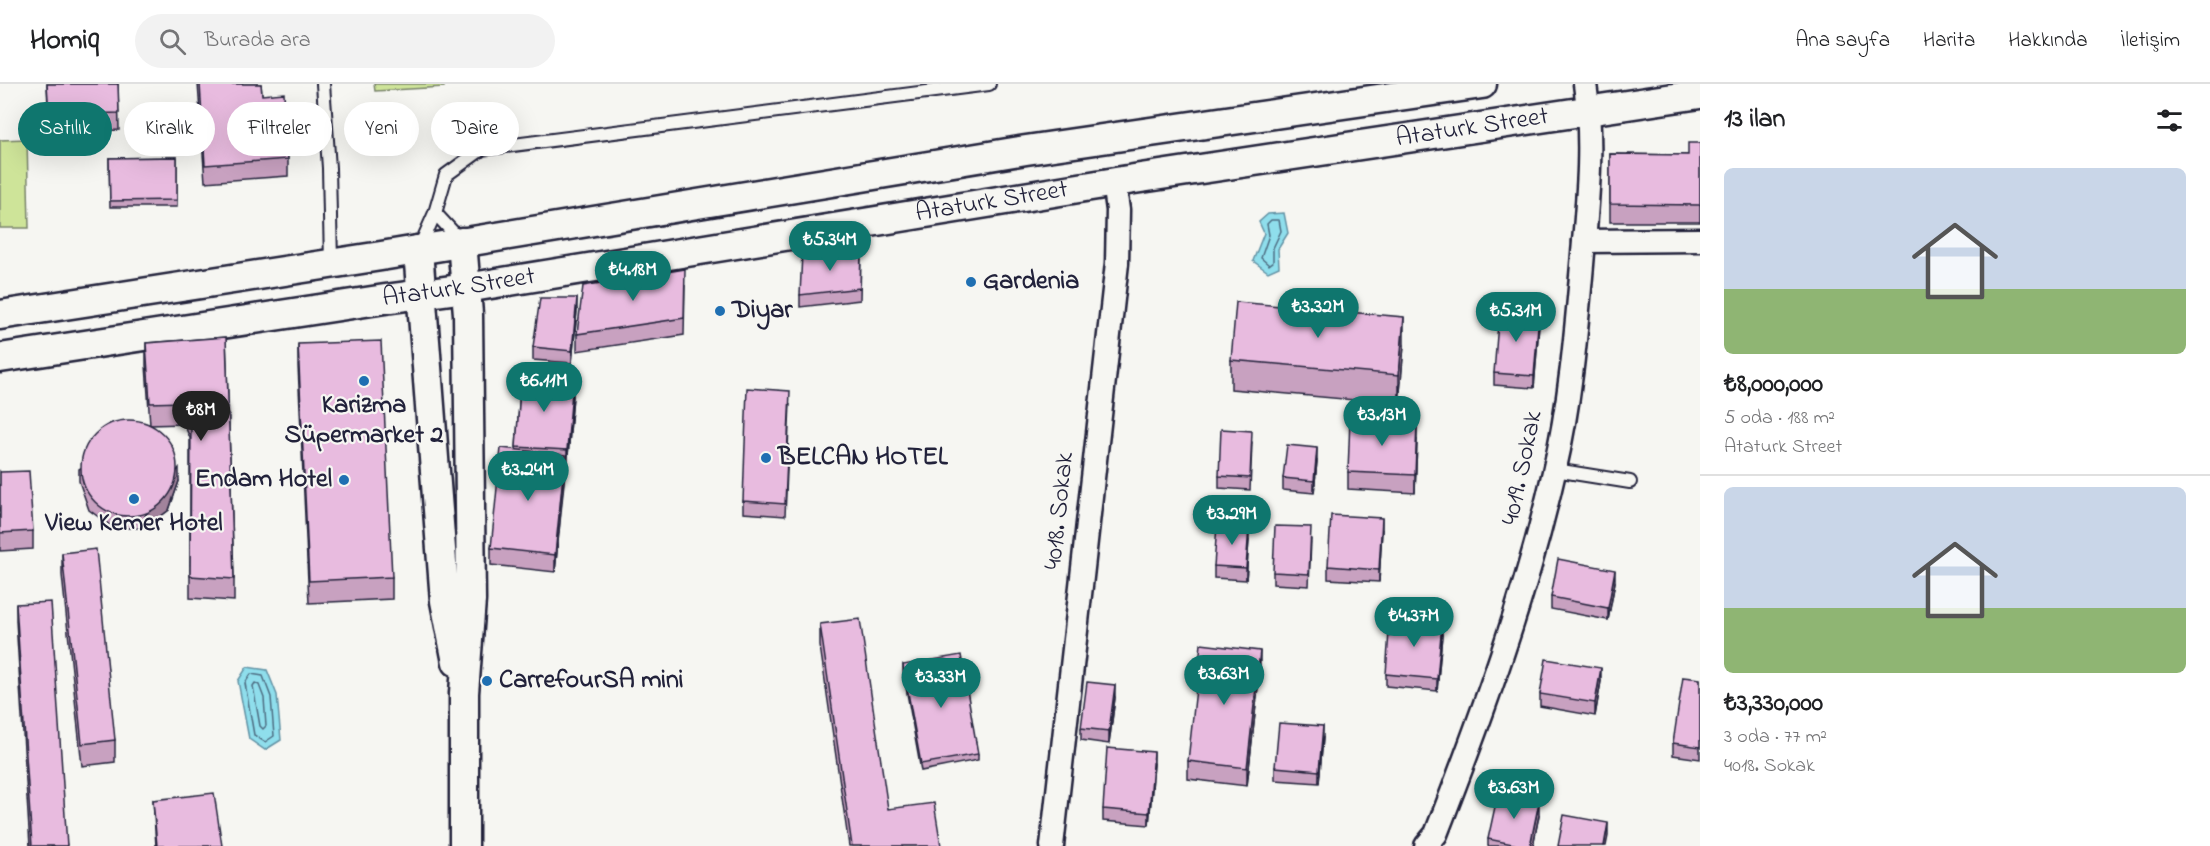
<!DOCTYPE html>
<html lang="tr">
<head>
<meta charset="utf-8">
<style>
	body { margin:0; font-family:"Indie Flower",sans-serif; background:#f2f2f2; color:#202124; height:100vh; display:flex; flex-direction:column; font-size:22px; white-space:nowrap }
	* { box-sizing:border-box; margin:0 }
	p { font-size:20px; color:#757577 }
	.icon { flex:none; width:33px; height:33px; fill:none; stroke:currentColor; stroke-width:2; stroke-linecap:round; stroke-linejoin:round }
	.map { position:relative; flex:1; overflow:hidden }
	.panel { display:flex; flex-direction:column; background:#fff; width:510px }
	.panel>* { flex:none }
	.guide { position:absolute; left:18px; top:18px; width:570px; height:54px; display:flex; gap:12px }
	.price { position:absolute; translate:-50% -51px; padding:0 14px; border-radius:21px; background:#0f766e; color:#fff; font-size:20px; line-height:39px; filter:drop-shadow(0 2px 3px #0008) }
	.price::after { content:''; position:absolute; left:50%; top:36px; width:18px; height:14px; margin-left:-9px; background:inherit; clip-path:polygon(0 0,100% 0,50% 100%) }
	.price.selected { background:#222; color:#fff }
	ul { padding:0; list-style:none }
	li { display:grid; align-content:center; gap:12px; height:318px; padding:0 24px }
	li+li { border-top:2px solid #e0e0e0 }
	li span { display:grid; place-items:center; height:186px; border-radius:9px; color:#555 }
	li>.icon { margin-inline-start:auto }
	span .icon { width:108px; height:108px; fill:#fffc; stroke-width:1 }
	li b { font-size:26px }
	h2 { display:flex; justify-content:space-between; align-items:center; height:72px; padding:0 24px; font-size:26px }
	.tag { padding:0 21px; border-radius:27px; background:#fff; box-shadow:0 6px 24px #0002; font-size:21px; line-height:54px }
	.tag.selected { background:#0f766e; color:#fff }
	header { display:flex; align-items:center; gap:36px; box-sizing:border-box; height:84px; padding:0 30px; background:#fff; border-bottom:2px solid #e0e0e0 }
	header strong { font-size:28px }
	nav { display:flex; gap:33px; margin-inline-start:auto; font-size:21px }
	.search { width:420px; height:54px; background:#f2f2f2; display:flex; align-items:center; gap:15px; box-sizing:border-box; padding:0 21px; border-radius:33px; color:#757577; font-size:22px }
	main { display:flex; flex:1; min-height:0 }
	.map>svg:first-child { display:block }
	.green { fill:#cee499; stroke:#78836a; stroke-width:1.5 }
	.water { fill:#8fdeec; stroke:#6393a5; stroke-width:1.5 }
	.lines { fill:none; stroke-linecap:round; stroke-linejoin:round }
	.shore { stroke:#4e6d82; stroke-width:1.5 }
	.service-casing { stroke:#22223b; stroke-width:16 }
	.minor-casing { stroke:#22223b; stroke-width:27 }
	.tertiary-casing { stroke:#22223b; stroke-width:33 }
	.service { stroke:#f6f6f2; stroke-width:12 }
	.minor { stroke:#f6f6f2; stroke-width:22 }
	.tertiary { stroke:#f6f6f2; stroke-width:28 }
	.wall { fill:#c8a1c0; stroke:#22223b; stroke-width:1.5 }
	.shaded-wall { fill:#a2839c; stroke:#22223b; stroke-width:1.5 }
	.building { fill:#e8bbdf; stroke:#22223b; stroke-width:1.5 }
	.poi-dot { fill:#1f6fb2; stroke:#f6f6f2; stroke-width:2 }
	.labels { text-anchor:middle; dominant-baseline:central; stroke-width:4.5; stroke-linejoin:round; paint-order:stroke }
	.street-label { font-size:26px; fill:#22223b; stroke:#f6f6f2 }
	.poi-label { font-size:26px; font-weight:bold; fill:#22223b; stroke:#f6f6f2; text-anchor:start }
</style>
</head>
<body>
<header>
<strong>Homiq</strong>
<div class="search"><svg class="icon" aria-label="search" viewBox="0 0 24 24"><circle cx="10" cy="10" r="6"/><path d="M15 15l6 6"/></svg>Burada ara</div>
<nav><a>Ana sayfa</a><a>Harita</a><a>Hakkında</a><a>İletişim</a></nav>
</header>
<main>
<div class="map">
<svg width="1700" height="762" viewBox="0 0 1700 762">
	<rect width="100%" height="100%" fill="#f6f6f2"/>
	<filter id="ink" filterUnits="userSpaceOnUse"><feTurbulence type="fractalNoise" baseFrequency=".0167" numOctaves="2"/><feDisplacementMap in="SourceGraphic" scale="12" xChannelSelector="R" yChannelSelector="G"/><feConvolveMatrix kernelMatrix="1 2 1 2 8 2 1 2 1" color-interpolation-filters="sRGB"/></filter>
	<g filter="url(#ink)">
		<g class="green">
			<path d="M 374,0 L 444,0 L 444,3 L 375,7 Z"/>
			<path d="M 27,55 L 29,144 L 0,144 L 0,56 Z"/>
		</g>
		<g class="water">
			<path d="M 1284,129 L 1288,149 L 1278,165 L 1279,183 L 1268,188 L 1253,177 L 1264,149 L 1259,138 L 1268,130 Z"/>
			<path d="M 247,583 L 267,586 L 277,611 L 281,656 L 265,666 L 249,655 L 238,597 Z"/>
		</g>
		<g class="lines">
			<g class="shore">
				<path d="M 1271,136 L 1279,136 L 1281,147 L 1273,164 L 1273,178 L 1269,181 L 1261,174 L 1269,151 L 1267,140 Z"/>
				<path d="M 251,590 L 263,592 L 271,613 L 274,652 L 265,658 L 254,651 L 245,599 Z"/>
				<path d="M 255,599 L 259,601 L 264,614 L 266,642 L 263,645 L 260,642 L 253,602 Z"/>
			</g>
			<defs>
				<g id="service">
					<path d="M 323,0 L 329,84 L 331,179"/>
					<path d="M 435,129 L 461,157"/>
					<path d="M 419,165 L 435,129 L 446,91 L 482,65 L 989,0"/>
					<path d="M 1555,386 L 1630,398"/>
				</g>
				<g id="minor">
					<path d="M 1584,157 L 1700,156"/>
					<path d="M 1052,762 L 1117,179 L 1118,126 L 1114,98"/>
					<path d="M 1426,762 L 1436,750 C 1482,632 1526,512 1554,388 C 1570,320 1576,250 1582,181 C 1587,121 1594,60 1585,0"/>
				</g>
				<g id="tertiary">
					<path d="M 462,158 L 468,230 L 471,516 L 464,609 L 464,762"/>
					<path d="M 418,166 L 445,517 L 457,578"/>
					<path d="M 0,231 L 381,172 L 1026,66 L 1482,0"/>
					<path id="s1" d="M 0,274 L 385,215 L 466,204 L 1134,95 L 1700,10"/>
				</g>
			</defs>
			<use href="#service" class="service-casing"/>
			<use href="#minor" class="minor-casing"/>
			<use href="#tertiary" class="tertiary-casing"/>
			<use href="#service" class="service"/>
			<use href="#minor" class="minor"/>
			<use href="#tertiary" class="tertiary"/>
		</g>
		<g class="wall">
			<path d="M 47,0 L 118,0 L 119,46 L 49,49 Z"/>
			<path d="M 198,0 L 261,0 L 262,11 L 288,75 L 288,92 L 205,98 Z"/>
			<path d="M 1700,59 L 1700,138 L 1610,138 L 1610,70 L 1688,71 Z"/>
			<path d="M 177,73 L 177,123 L 110,123 L 109,74 Z"/>
			<path d="M 861,166 L 860,216 L 800,223 L 800,211 Z"/>
			<path d="M 685,202 L 684,251 L 577,267 L 577,250 Z"/>
			<path d="M 577,226 L 572,279 L 533,276 L 533,263 Z"/>
			<path d="M 1539,241 L 1534,304 L 1494,301 L 1494,289 Z"/>
			<path d="M 226,253 L 234,495 L 234,517 L 190,514 L 190,354 L 184,340 L 150,341 L 179,397 L 169,426 L 145,444 L 114,444 L 89,426 L 79,397 L 79,385 L 150,341 L 146,281 L 146,259 Z"/>
			<path d="M 298,260 L 392,493 L 392,515 L 309,519 L 298,282 Z"/>
			<path d="M 1404,261 L 1399,320 L 1231,305 L 1231,276 Z"/>
			<path d="M 521,291 L 573,312 L 567,384 L 565,384 L 555,488 L 491,481 L 491,464 L 516,366 Z"/>
			<path d="M 790,319 L 785,432 L 743,429 L 743,417 Z"/>
			<path d="M 1417,356 L 1415,409 L 1348,405 L 1348,388 Z"/>
			<path d="M 1252,359 L 1250,406 L 1219,404 L 1219,392 Z"/>
			<path d="M 1317,377 L 1314,409 L 1283,406 L 1283,394 Z"/>
			<path d="M 0,388 L 33,447 L 33,465 L 0,467 Z"/>
			<path d="M 1382,446 L 1379,498 L 1328,495 L 1328,482 Z"/>
			<path d="M 1249,456 L 1246,496 L 1214,494 L 1214,482 Z"/>
			<path d="M 1311,456 L 1309,502 L 1273,500 L 1273,488 Z"/>
			<path d="M 62,469 L 115,656 L 115,678 L 82,682 L 62,491 Z"/>
			<path d="M 1615,498 L 1608,536 L 1551,525 L 1551,513 Z"/>
			<path d="M 16,520 L 67,762 L 30,762 L 16,537 Z"/>
			<path d="M 820,540 L 888,725 L 941,762 L 849,762 L 820,562 Z"/>
			<path d="M 1442,551 L 1437,607 L 1386,602 L 1386,590 Z"/>
			<path d="M 903,581 L 978,670 L 978,676 L 921,687 L 903,587 Z"/>
			<path d="M 1260,585 L 1247,702 L 1188,695 L 1188,677 Z"/>
			<path d="M 1700,595 L 1700,675 L 1673,671 L 1673,659 Z"/>
			<path d="M 1601,597 L 1595,632 L 1540,622 L 1540,610 Z"/>
			<path d="M 1115,614 L 1109,660 L 1081,656 L 1081,644 Z"/>
			<path d="M 1323,654 L 1319,699 L 1275,696 L 1275,683 Z"/>
			<path d="M 1154,680 L 1149,741 L 1103,737 L 1103,725 Z"/>
			<path d="M 153,716 L 222,762 L 156,762 Z"/>
			<path d="M 1539,731 L 1533,762 L 1488,762 L 1488,755 Z"/>
		</g>
		<g class="shaded-wall">
			<path d="M 577,214 L 577,226 L 572,279 L 572,267 Z"/>
			<path d="M 1539,229 L 1539,241 L 1534,304 L 1534,292 Z"/>
			<path d="M 1404,233 L 1404,261 L 1399,320 L 1399,291 Z"/>
			<path d="M 573,295 L 573,312 L 567,384 L 567,366 Z"/>
			<path d="M 1417,338 L 1417,356 L 1415,409 L 1415,391 Z"/>
			<path d="M 1317,364 L 1317,377 L 1314,409 L 1314,397 Z"/>
			<path d="M 565,371 L 565,389 L 555,488 L 555,471 Z"/>
			<path d="M 179,384 L 179,397 L 169,426 L 145,444 L 145,432 Z"/>
			<path d="M 1382,434 L 1382,446 L 1379,498 L 1379,486 Z"/>
			<path d="M 1249,443 L 1249,456 L 1246,496 L 1246,484 Z"/>
			<path d="M 1615,486 L 1615,498 L 1608,536 L 1608,524 Z"/>
			<path d="M 1442,539 L 1442,551 L 1437,607 L 1437,595 Z"/>
			<path d="M 1260,567 L 1260,585 L 1247,702 L 1247,684 Z"/>
			<path d="M 1601,584 L 1601,597 L 1595,632 L 1595,619 Z"/>
			<path d="M 1115,601 L 1115,614 L 1109,660 L 1109,647 Z"/>
			<path d="M 1323,642 L 1323,654 L 1319,699 L 1319,687 Z"/>
			<path d="M 1154,668 L 1154,680 L 1149,741 L 1149,729 Z"/>
			<path d="M 1539,718 L 1539,731 L 1533,762 L 1530,762 Z"/>
			<path d="M 1608,739 L 1608,752 L 1606,762 L 1604,762 Z"/>
		</g>
		<g class="building">
			<path d="M 47,0 L 118,0 L 119,29 L 49,31 Z"/>
			<path d="M 200,0 L 261,0 L 262,11 L 284,9 L 288,75 L 205,81 Z"/>
			<path d="M 1688,59 L 1700,59 L 1700,121 L 1610,120 L 1610,70 L 1688,71 Z"/>
			<path d="M 177,73 L 177,116 L 110,117 L 109,74 Z"/>
			<path d="M 861,166 L 860,204 L 800,211 L 802,170 Z"/>
			<path d="M 685,185 L 684,234 L 577,250 L 583,202 Z"/>
			<path d="M 540,214 L 577,214 L 572,267 L 533,263 Z"/>
			<path d="M 1236,218 L 1404,233 L 1399,291 L 1231,276 Z"/>
			<path d="M 1499,226 L 1539,229 L 1534,292 L 1494,289 Z"/>
			<path d="M 226,253 L 234,495 L 190,492 L 191,332 L 184,318 L 150,319 L 146,259 Z"/>
			<path d="M 381,257 L 392,493 L 309,497 L 298,260 Z"/>
			<path d="M 521,291 L 573,295 L 567,366 L 516,363 Z"/>
			<path d="M 747,304 L 790,307 L 785,420 L 743,417 Z"/>
			<path d="M 1350,335 L 1417,338 L 1415,391 L 1348,388 Z"/>
			<circle cx="129" cy="384" r="48"/>
			<path d="M 1221,345 L 1252,347 L 1250,394 L 1219,392 Z"/>
			<path d="M 1287,361 L 1317,364 L 1314,397 L 1283,394 Z"/>
			<path d="M 501,364 L 565,371 L 555,471 L 491,464 Z"/>
			<path d="M 29,387 L 33,447 L 0,449 L 0,388 Z"/>
			<path d="M 1331,431 L 1382,434 L 1379,486 L 1328,482 Z"/>
			<path d="M 1217,441 L 1249,443 L 1246,484 L 1214,482 Z"/>
			<path d="M 1275,442 L 1311,443 L 1309,490 L 1273,488 Z"/>
			<path d="M 96,465 L 115,656 L 82,660 L 62,469 Z"/>
			<path d="M 1558,475 L 1615,486 L 1608,524 L 1551,513 Z"/>
			<path d="M 51,518 L 67,762 L 32,762 L 16,520 Z"/>
			<path d="M 1390,534 L 1442,539 L 1437,595 L 1386,590 Z"/>
			<path d="M 860,535 L 888,725 L 934,719 L 941,762 L 852,762 L 820,540 Z"/>
			<path d="M 1201,560 L 1260,567 L 1247,684 L 1188,677 Z"/>
			<path d="M 961,571 L 978,670 L 921,680 L 903,581 Z"/>
			<path d="M 1546,575 L 1601,584 L 1595,619 L 1540,610 Z"/>
			<path d="M 1683,593 L 1700,595 L 1700,663 L 1673,659 Z"/>
			<path d="M 1087,598 L 1115,601 L 1109,647 L 1081,644 Z"/>
			<path d="M 1279,639 L 1323,642 L 1319,687 L 1275,683 Z"/>
			<path d="M 1107,664 L 1154,668 L 1149,729 L 1103,725 Z"/>
			<path d="M 214,709 L 222,762 L 157,762 L 153,716 Z"/>
			<path d="M 1498,709 L 1539,718 L 1530,762 L 1522,762 L 1488,755 Z"/>
			<path d="M 1564,731 L 1608,739 L 1604,762 L 1558,762 Z"/>
		</g>
	</g>
	<g class="poi-dot">
		<circle cx="971" cy="198" r="6"/>
		<circle cx="720" cy="227" r="6"/>
		<circle cx="364" cy="297" r="6"/>
		<circle cx="766" cy="374" r="6"/>
		<circle cx="344" cy="396" r="6"/>
		<circle cx="134" cy="415" r="6"/>
		<circle cx="487" cy="597" r="6"/>
	</g>
	<g class="labels">
		<g class="street-label">
			<text stroke="none"><textPath href="#s1" startOffset="1490">Ataturk Street</textPath></text>
			<text stroke="none"><textPath href="#s1" startOffset="1004">Ataturk Street</textPath></text>
			<text stroke="none"><textPath href="#s1" startOffset="464">Ataturk Street</textPath></text>
			<text transform="translate(1523 384) rotate(-78)">4019. Sokak</text>
			<text transform="translate(1060 427) rotate(-84)">4018. Sokak</text>
		</g>
		<g class="poi-label">
			<text x="983" y="198">Gardenia</text>
			<text x="732" y="227">Diyar</text>
			<text x="364" y="322" text-anchor="middle">Karizma<tspan x="364" dy="30">Süpermarket 2</tspan></text>
			<text x="778" y="374">BELCAN HOTEL</text>
			<text x="332" y="396" text-anchor="end">Endam Hotel</text>
			<text x="134" y="440" text-anchor="middle">View Kemer Hotel</text>
			<text x="499" y="597">CarrefourSA mini</text>
		</g>
	</g>
</svg>
<b class="price" style="left:830px;top:188px">₺5.34M</b>
<b class="price" style="left:633px;top:218px">₺4.18M</b>
<b class="price" style="left:1318px;top:255px">₺3.32M</b>
<b class="price" style="left:1516px;top:259px">₺5.31M</b>
<b class="price" style="left:544px;top:329px">₺6.11M</b>
<b class="price selected" style="left:201px;top:358px">₺8M</b>
<b class="price" style="left:1382px;top:363px">₺3.13M</b>
<b class="price" style="left:528px;top:418px">₺3.24M</b>
<b class="price" style="left:1232px;top:462px">₺3.29M</b>
<b class="price" style="left:1414px;top:564px">₺4.37M</b>
<b class="price" style="left:1224px;top:622px">₺3.63M</b>
<b class="price" style="left:941px;top:625px">₺3.33M</b>
<b class="price" style="left:1514px;top:736px">₺3.63M</b>
<div class="guide">
<a class="tag selected">Satılık</a>
<a class="tag">Kiralık</a>
<a class="tag">Filtreler</a>
<a class="tag">Yeni</a>
<a class="tag">Daire</a>
</div>
</div>
<section class="panel">
<h2>13 ilan<svg class="icon" aria-label="filters" viewBox="0 0 24 24"><path d="M4 7h16M4 17h16"/><circle cx="9" cy="7" r="2"/><circle cx="15" cy="17" r="2"/></svg></h2>
<ul>
<li><span style="background:linear-gradient(#c9d6e8 65%,#8fb573 0)"><svg class="icon" aria-label="home" viewBox="0 0 24 24"><path d="M3 11l9-7 9 7M6 9v11h12V9"/></svg></span><div><b>₺8,000,000</b><p>5 oda · 188 m²</p><p>Ataturk Street</p></div></li>
<li><span style="background:linear-gradient(#c9d6e8 65%,#8fb573 0)"><svg class="icon" aria-label="home" viewBox="0 0 24 24"><path d="M3 11l9-7 9 7M6 9v11h12V9"/></svg></span><div><b>₺3,330,000</b><p>3 oda · 77 m²</p><p>4018. Sokak</p></div></li>
</ul>
</section>
</main>
</body>
</html>
